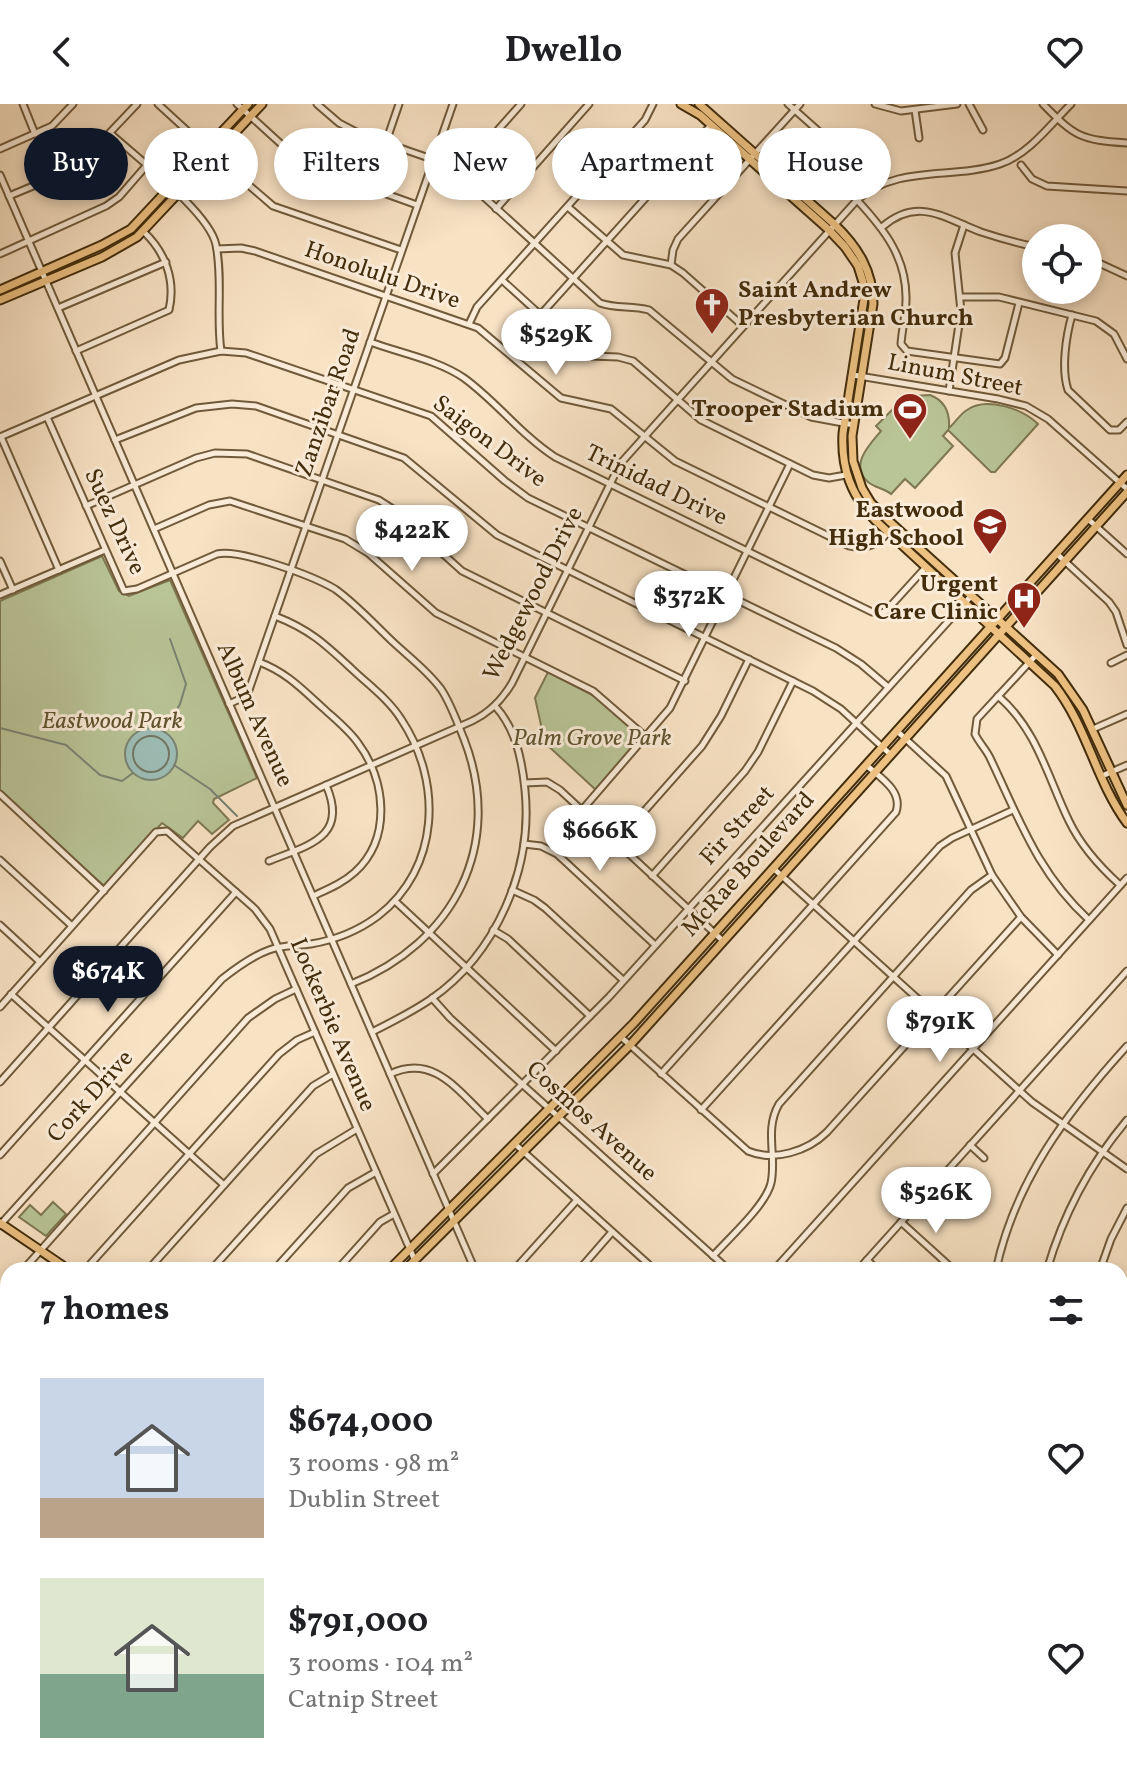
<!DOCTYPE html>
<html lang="en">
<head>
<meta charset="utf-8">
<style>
	body { margin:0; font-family:Vollkorn,serif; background:#f2f2f2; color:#202124; height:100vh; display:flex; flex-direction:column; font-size:30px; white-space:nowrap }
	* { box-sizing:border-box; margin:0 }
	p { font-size:26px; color:#757577 }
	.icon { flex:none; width:44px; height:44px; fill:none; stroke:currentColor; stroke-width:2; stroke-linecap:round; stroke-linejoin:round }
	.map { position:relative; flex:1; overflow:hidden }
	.panel { position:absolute; left:0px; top:1158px; width:1128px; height:514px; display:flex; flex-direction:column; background:#fff; border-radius:24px 24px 0 0; box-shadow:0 4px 12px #0003 }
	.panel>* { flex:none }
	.guide { position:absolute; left:24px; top:24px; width:1080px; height:72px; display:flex; gap:16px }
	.controls { position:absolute; left:1022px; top:120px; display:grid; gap:16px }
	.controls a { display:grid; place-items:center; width:80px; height:80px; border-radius:50%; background:#fff; box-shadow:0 4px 12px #0003; font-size:40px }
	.price { position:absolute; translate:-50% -68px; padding:0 18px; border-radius:28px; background:#fff; color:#222; font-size:26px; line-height:52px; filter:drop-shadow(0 2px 4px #0008) }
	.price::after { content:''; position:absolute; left:50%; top:48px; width:24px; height:18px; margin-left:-12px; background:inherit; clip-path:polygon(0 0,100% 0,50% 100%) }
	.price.on { background:#111827; color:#fff }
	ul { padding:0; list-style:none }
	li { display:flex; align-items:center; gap:24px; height:200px; padding:0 40px }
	li span { display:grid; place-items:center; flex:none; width:224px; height:160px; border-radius:0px; color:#555 }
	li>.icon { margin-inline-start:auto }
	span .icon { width:96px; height:96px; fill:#fffc; stroke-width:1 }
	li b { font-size:34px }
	h2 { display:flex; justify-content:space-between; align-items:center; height:96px; padding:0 40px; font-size:34px }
	.tag { padding:0 28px; border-radius:36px; background:#fff; box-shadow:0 4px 12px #0003; font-size:28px; line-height:72px }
	.tag.on { background:#111827; color:#fff }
	header { display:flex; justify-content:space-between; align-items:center; height:104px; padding:0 40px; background:#fff; font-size:36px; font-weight:700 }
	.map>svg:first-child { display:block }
	.green { fill:#b9c497; stroke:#7e7852; stroke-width:2 }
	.water { fill:#9dbdb6; stroke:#798372; stroke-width:2 }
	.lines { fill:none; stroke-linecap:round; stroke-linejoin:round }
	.shore { stroke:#707561; stroke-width:2 }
	.stream { stroke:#798372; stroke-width:2 }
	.minor-casing { stroke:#705a3a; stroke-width:9 }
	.major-casing { stroke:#432d0c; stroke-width:11 }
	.highway-casing { stroke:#432d0c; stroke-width:13 }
	.minor { stroke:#faecd9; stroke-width:5 }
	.major { stroke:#ecc182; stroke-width:7 }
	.highway { stroke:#ecc182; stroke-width:9 }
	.labels { text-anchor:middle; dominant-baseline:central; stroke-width:6; stroke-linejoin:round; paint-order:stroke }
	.street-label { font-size:24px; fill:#432d0c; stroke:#faecd9 }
	.poi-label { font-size:24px; font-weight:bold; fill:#432d0c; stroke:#faecd9; text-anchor:end }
	.park-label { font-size:24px; font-style:italic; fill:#60532f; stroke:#faecd9 }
</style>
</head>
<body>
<header><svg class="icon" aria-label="back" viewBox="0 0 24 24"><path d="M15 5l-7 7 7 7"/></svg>Dwello<svg class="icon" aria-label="heart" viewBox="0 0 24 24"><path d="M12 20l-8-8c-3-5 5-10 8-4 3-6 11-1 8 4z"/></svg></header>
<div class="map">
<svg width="1127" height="1671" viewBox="0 0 1127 1671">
	<rect width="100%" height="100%" fill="#f8e2c4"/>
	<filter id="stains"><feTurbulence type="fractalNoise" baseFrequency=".0025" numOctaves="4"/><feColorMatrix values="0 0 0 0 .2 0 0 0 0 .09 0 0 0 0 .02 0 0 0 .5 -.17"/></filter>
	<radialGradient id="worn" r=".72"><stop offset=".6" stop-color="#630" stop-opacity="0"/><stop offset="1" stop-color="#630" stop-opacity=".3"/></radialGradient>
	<g class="green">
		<path d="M 930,291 C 946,297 950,309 949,324 C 955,319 960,310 967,306 C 986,292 1023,305 1038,320 L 995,368 L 991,368 L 948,326 L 943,332 L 953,342 L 915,384 L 905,375 L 891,390 C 884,384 875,384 868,378 C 849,361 869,341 881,327 L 876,322 L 897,301 L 902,304 L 913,292 Z"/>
		<path d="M 102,452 L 119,487 L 129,492 L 170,476 L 257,674 L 214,695 L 213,699 L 229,716 L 212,730 L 198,717 L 183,734 L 162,719 L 104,782 L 0,688 L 0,497 Z"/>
		<path d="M 548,568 L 600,595 L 640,632 L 639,638 L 596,686 L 545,639 L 535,594 Z"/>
		<path d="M 53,1098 L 66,1110 L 46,1132 L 19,1113 L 30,1101 L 41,1111 Z"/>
		<path d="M 514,1664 L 753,1664 L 753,1671 L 515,1671 Z"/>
	</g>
	<circle class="water" cx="151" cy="650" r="26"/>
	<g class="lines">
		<circle class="shore" cx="151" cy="650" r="18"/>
		<g class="stream">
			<path d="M 0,624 L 66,641 L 100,671 L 122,677 L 133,669"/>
			<path d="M 164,628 L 180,600 L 186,580 L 170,535"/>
			<path d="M 174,661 L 210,685 L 237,712"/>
		</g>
		<defs>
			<g id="minor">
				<path d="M 23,0 L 35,30"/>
				<path d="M 158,0 L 206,44"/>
				<path d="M 237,0 L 292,50 L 311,63 L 417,101"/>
				<path d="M 317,0 L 339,19 L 360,30 L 449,61 L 600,199 C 616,205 632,201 649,206 L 732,275 L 811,313 L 854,321"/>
				<path d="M 521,0 L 497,27 L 495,33 L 530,67"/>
				<path d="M 788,0 L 851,56"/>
				<path d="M 875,0 L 901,7 L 957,0"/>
				<path d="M 969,0 L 983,26"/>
				<path d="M 1043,0 C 1075,33 1081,36 1127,39"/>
				<path d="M 915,6 L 919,34"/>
				<path d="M 110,29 C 136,53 210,109 216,141 C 223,175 216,212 221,247"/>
				<path d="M 386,38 L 399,0"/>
				<path d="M 0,45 L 52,22 L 73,0"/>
				<path d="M 215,52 L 273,102 L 401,146"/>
				<path d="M 1021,61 L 1032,75 L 1047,82 L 1127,87"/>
				<path d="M 0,71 L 475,1166"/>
				<path d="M 9,92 L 67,68 L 82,58 L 137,0"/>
				<path d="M 857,96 C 884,125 907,154 906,196 C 906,210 902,225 901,240 L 907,247 L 1000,260 L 1005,254 L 1019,199"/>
				<path d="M 568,103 L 623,151 L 671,161 L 683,169 L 743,222"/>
				<path d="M 496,105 L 589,0"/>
				<path d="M 882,123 C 918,92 944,114 981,128 C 999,134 1017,139 1036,143"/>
				<path d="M 217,145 L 241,144 L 255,147 L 478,224 L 561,294 L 611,305 L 675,357 L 849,442 C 869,447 882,437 894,422"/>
				<path d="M 0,150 L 106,102 L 119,93 L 146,62"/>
				<path d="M 1088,154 L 1127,172"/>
				<path d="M 671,161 L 673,146 L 678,135 L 800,0"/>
				<path d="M 502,176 L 580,247 L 591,252 L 618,253 L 633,257 L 701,316 L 813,371 L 829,374 L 846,371"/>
				<path d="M 960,193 L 999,193 L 1096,217 L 1114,230 L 1127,255"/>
				<path d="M 58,204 L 166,158"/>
				<path d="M 1072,211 C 1066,232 1061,265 1068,286 L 1110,326 L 1119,326 L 1127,318"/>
				<path d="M 469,220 L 477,203 L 645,16 L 653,0"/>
				<path d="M 370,238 C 400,249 438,256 464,274 C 497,298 521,331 555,353 L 872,508 L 880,510 L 886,507 L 926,463"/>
				<path d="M 76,247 L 169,206 C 176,176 165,148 144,128"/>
				<path d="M 508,247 L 711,21"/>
				<path d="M 853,271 L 998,295 L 1026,302 L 1048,315 L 1127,385"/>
				<path d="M 949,287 L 961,207 L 955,149 L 964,121"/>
				<path d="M 47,313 L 124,487 L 137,485 L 217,450 C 241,445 313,472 335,485 C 356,500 374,520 393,538 C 409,553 428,567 441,585 C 451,600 457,618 464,635 C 505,741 454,839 351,880"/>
				<path d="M 0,333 L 179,256 L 221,247 L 246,249 L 431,312 L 505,377 L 528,394 L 836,544 L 861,560 L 888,583"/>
				<path d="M 1,333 L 59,466"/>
				<path d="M 115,336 L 196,304 L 232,300 L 256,302 L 404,354 L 497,431 L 813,587 L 841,605 L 891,651"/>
				<path d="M 86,402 L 196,354 L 215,349 L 247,350 L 379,396 L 393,405 L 462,467 L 685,577"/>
				<path d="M 1088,415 L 1127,450"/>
				<path d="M 154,425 L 209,401 L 230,397 L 345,435 L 368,449 L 436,509 L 593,587 L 647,634"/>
				<path d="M 1057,450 L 1109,498 L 1116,508 L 1127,541"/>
				<path d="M 0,457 L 13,486"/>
				<path d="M 0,491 L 105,446"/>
				<path d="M 1037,550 L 977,615 L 975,630 C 979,639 987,646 991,656 C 1020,717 1038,769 1089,816"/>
				<path d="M 259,558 C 286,568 302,585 323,604 C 335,615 349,626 358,639 C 386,676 392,734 355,768 C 343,779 328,785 313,792"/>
				<path d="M 1111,559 L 1127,551"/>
				<path d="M 998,592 C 1037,625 1048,674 1069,717 C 1081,742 1100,763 1120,781"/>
				<path d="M 229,600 L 242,594 L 249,586 L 453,0"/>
				<path d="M 1093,625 L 1127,610"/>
				<path d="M 897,627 L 946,672 L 992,771 L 1021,813 L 1058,851"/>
				<path d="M 1102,672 L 1127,661"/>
				<path d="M 525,679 L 547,678 L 560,686 L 723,837"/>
				<path d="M 0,690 L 104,787"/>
				<path d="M 582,706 L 670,604 L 790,360"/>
				<path d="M 617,738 L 702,642 L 721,612 L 749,555"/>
				<path d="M 524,740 L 541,742 L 557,750 L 655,841"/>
				<path d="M 0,756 L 72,822"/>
				<path d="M 269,757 C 309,741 349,733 326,681"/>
				<path d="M 773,764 L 1032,998 L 1127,1065"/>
				<path d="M 652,772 L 745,667 L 758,648 L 793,577"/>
				<path d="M 512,786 L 534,796 L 545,804 L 623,876"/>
				<path d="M 395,797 L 556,947"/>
				<path d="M 0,821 L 40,858"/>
				<path d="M 493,826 L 508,835 L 590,912"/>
				<path d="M 11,890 L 224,1081"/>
				<path d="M 432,894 L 450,914 L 523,981 L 729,1166"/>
				<path d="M 0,903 L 156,728 L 167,727 L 255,805 L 270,825 L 419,1166"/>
				<path d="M 372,928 C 392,918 412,908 431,895 C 496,850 533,765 525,686 C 522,656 516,625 495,602"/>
				<path d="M 621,933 L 748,1047 C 774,1058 808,1047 827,1028 L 1021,813"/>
				<path d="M 390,970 C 434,949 459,988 488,1015"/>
				<path d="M 661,970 L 896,708 C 903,687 881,674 866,661"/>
				<path d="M 0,978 L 210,743 L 233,722 L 472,617 C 489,609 502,596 512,579 L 620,360 L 857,96 C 898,60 952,76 1000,60 C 1029,50 1050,21 1071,0"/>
				<path d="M 701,1006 L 940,742 L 952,734 L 1013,706"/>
				<path d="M 515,1040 L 655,1166"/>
				<path d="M 970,1041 L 984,1054"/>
				<path d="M 0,1051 L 236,788"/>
				<path d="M 433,1070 L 609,893 L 972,491"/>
				<path d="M 934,1080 L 960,1104"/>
				<path d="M 901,1118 L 954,1166"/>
				<path d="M 0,1121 L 222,875 C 236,864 252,852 269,846 C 282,841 297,842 311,840 C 335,836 358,827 378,812 C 440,764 443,678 401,615 C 389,596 370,582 354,567 C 326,541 311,526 275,512"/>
				<path d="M 713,1152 C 729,1134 766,1101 771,1079 C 777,1052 764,1026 779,1000 L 971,786 L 992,771"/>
				<path d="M 867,1156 L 878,1166"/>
				<path d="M 23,1166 L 248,914 L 275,895 L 296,885"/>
				<path d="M 85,1166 L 279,950 L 297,936 L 315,928"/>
				<path d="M 148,1166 L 313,982 L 333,970"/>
				<path d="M 211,1166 L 316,1050 L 357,1025"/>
				<path d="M 274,1166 L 348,1084 L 376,1068"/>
				<path d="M 337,1166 L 380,1118 L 394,1110"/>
				<path d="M 514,1166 L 577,1096"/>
				<path d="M 579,1166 L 612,1128"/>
				<path d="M 774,1166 L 1127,774"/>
				<path d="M 858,1166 L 1127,867"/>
				<path d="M 996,1166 C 1015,1077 1067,1008 1127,942"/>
				<path d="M 1047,1166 C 1063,1111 1090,1060 1127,1016"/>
				<path d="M 1100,1166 L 1111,1135 L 1127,1104"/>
				<path d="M 0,1191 L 8,1182"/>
				<path d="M 0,1261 L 8,1252"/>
				<path d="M 1120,1322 L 1127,1321"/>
				<path d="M 1,1330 L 8,1322"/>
				<path d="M 0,1401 L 8,1393"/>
				<path d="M 1120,1404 L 1127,1417"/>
				<path d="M 0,1441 L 8,1447"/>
				<path d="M 1120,1442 L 1127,1438"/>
				<path d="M 1120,1502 L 1127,1513"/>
				<path d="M 1120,1597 L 1127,1609"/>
				<path d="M 0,1655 L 8,1660"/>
				<path d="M 13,1664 L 23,1671"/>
				<path d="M 755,1664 L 756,1671"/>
				<path d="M 808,1664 L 809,1671"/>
				<path d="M 860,1664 L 860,1671"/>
				<path d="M 911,1664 L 911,1671"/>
				<path d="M 964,1664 L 969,1671"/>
			</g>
			<g id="major">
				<path d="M 681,0 L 700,11 L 829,126 L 845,143 L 858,162 L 863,178 L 864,195 L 843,329 C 841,364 851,392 876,417 L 1055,582 C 1087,623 1096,677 1127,719"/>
				<path d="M 699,0 L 834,120 C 858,143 873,167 873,200 L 852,332 L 853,357 L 862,384 L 871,399 L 890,418 L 1058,570 L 1083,606 L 1127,701"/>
				<path d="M 0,186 L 102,141 L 131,125 L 248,0"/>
				<path d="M 0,196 L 102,153 L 137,133 L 262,0"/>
				<path d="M 0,1119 L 69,1166"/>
				<path d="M 389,1166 L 634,919 L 1127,371"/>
				<path d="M 405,1166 L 630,941 L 1127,388"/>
				<path d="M 1120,1609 L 1127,1604"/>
				<path d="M 1120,1620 L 1127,1616"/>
				<path d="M 1035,1671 L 1041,1664"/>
				<path d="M 1048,1671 L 1055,1664"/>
			</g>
			<g id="highway">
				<path d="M 0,1530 L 8,1535"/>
				<path d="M 0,1551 L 8,1557"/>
				<path d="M 164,1664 L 174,1671"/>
				<path d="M 194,1664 L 202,1671"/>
			</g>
		</defs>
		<use href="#minor" class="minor-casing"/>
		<use href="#major" class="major-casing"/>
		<use href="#highway" class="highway-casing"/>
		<use href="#minor" class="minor"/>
		<use href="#major" class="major"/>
		<use href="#highway" class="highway"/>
	</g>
	<defs>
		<symbol id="church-pin" viewBox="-11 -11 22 30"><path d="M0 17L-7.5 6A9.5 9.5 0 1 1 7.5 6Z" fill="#8f2418" stroke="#faecd9"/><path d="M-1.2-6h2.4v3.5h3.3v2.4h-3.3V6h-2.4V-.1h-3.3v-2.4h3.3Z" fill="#fff"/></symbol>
		<symbol id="stadium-pin" viewBox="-11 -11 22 30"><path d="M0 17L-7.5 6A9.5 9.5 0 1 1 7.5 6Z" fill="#8f2418" stroke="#faecd9"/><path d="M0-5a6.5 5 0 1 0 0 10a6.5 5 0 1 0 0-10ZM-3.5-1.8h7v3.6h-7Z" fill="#fff"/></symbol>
		<symbol id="school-pin" viewBox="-11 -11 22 30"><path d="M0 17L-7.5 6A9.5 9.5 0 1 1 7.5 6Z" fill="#8f2418" stroke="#faecd9"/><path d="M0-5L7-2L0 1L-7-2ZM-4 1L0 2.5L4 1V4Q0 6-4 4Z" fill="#fff"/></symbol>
		<symbol id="hospital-pin" viewBox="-11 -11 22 30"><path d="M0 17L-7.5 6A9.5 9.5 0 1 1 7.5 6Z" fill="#8f2418" stroke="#faecd9"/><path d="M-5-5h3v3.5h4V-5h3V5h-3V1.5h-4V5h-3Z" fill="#fff"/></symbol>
	</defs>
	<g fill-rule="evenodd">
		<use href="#church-pin" x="692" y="181" width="40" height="54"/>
		<use href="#stadium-pin" x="890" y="286" width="40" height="54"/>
		<use href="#school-pin" x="970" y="401" width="40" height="54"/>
		<use href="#hospital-pin" x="1004" y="475" width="40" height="54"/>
	</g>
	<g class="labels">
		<g class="street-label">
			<text transform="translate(382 172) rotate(19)">Honolulu Drive</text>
			<text transform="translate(955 272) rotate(11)">Linum Street</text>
			<text transform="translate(329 299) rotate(-71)">Zanzibar Road</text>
			<text transform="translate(489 338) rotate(37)">Saigon Drive</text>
			<text transform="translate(656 382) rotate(26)">Trinidad Drive</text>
			<text transform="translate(114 418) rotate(65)">Suez Drive</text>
			<text transform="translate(534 490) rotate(-63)">Wedgewood Drive</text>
			<text transform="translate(254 611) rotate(66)">Album Avenue</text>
			<text transform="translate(738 722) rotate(-48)">Fir Street</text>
			<text transform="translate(749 761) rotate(-48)">McRae Boulevard</text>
			<text transform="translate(332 921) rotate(67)">Lockerbie Avenue</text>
			<text transform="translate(91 993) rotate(-48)">Cork Drive</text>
			<text transform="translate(591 1018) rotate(42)">Cosmos Avenue</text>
		</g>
		<g class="poi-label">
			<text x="738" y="187" text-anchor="start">Saint Andrew<tspan x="738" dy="28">Presbyterian Church</tspan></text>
			<text x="884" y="306">Trooper Stadium</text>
			<text x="964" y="407">Eastwood<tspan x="964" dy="28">High School</tspan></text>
			<text x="998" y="481">Urgent<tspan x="998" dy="28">Care Clinic</tspan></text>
		</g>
		<g class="park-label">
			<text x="112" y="618">Eastwood Park</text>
			<text x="592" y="635">Palm Grove Park</text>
		</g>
	</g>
	<rect width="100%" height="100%" filter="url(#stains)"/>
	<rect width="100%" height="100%" fill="url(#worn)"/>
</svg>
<div class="controls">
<a><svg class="icon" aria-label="locate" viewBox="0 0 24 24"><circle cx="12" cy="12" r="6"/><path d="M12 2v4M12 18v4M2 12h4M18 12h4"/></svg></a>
</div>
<b class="price" style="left:556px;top:273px">$529K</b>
<b class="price" style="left:412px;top:469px">$422K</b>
<b class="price" style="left:689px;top:535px">$372K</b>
<b class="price" style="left:600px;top:769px">$666K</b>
<b class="price on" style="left:108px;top:910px">$674K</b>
<b class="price" style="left:940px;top:960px">$791K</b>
<b class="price" style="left:936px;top:1131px">$526K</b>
<div class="guide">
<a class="tag on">Buy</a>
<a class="tag">Rent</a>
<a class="tag">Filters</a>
<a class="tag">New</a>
<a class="tag">Apartment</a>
<a class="tag">House</a>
</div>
<section class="panel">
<h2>7 homes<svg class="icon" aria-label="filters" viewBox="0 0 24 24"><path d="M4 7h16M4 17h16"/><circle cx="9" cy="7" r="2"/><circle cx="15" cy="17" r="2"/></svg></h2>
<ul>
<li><span style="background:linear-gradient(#c9d6e8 75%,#b9a48a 0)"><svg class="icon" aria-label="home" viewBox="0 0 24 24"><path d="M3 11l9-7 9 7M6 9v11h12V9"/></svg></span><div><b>$674,000</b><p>3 rooms · 98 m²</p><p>Dublin Street</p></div><svg class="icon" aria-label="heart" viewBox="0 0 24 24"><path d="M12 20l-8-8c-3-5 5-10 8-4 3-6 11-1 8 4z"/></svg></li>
<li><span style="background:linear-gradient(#dfe7d0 60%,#7fa58c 0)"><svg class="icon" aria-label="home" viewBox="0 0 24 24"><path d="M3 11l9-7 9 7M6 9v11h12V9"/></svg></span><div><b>$791,000</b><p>3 rooms · 104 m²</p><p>Catnip Street</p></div><svg class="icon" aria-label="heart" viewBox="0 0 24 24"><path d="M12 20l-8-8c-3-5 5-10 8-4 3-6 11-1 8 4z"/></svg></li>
</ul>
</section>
</div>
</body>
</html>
